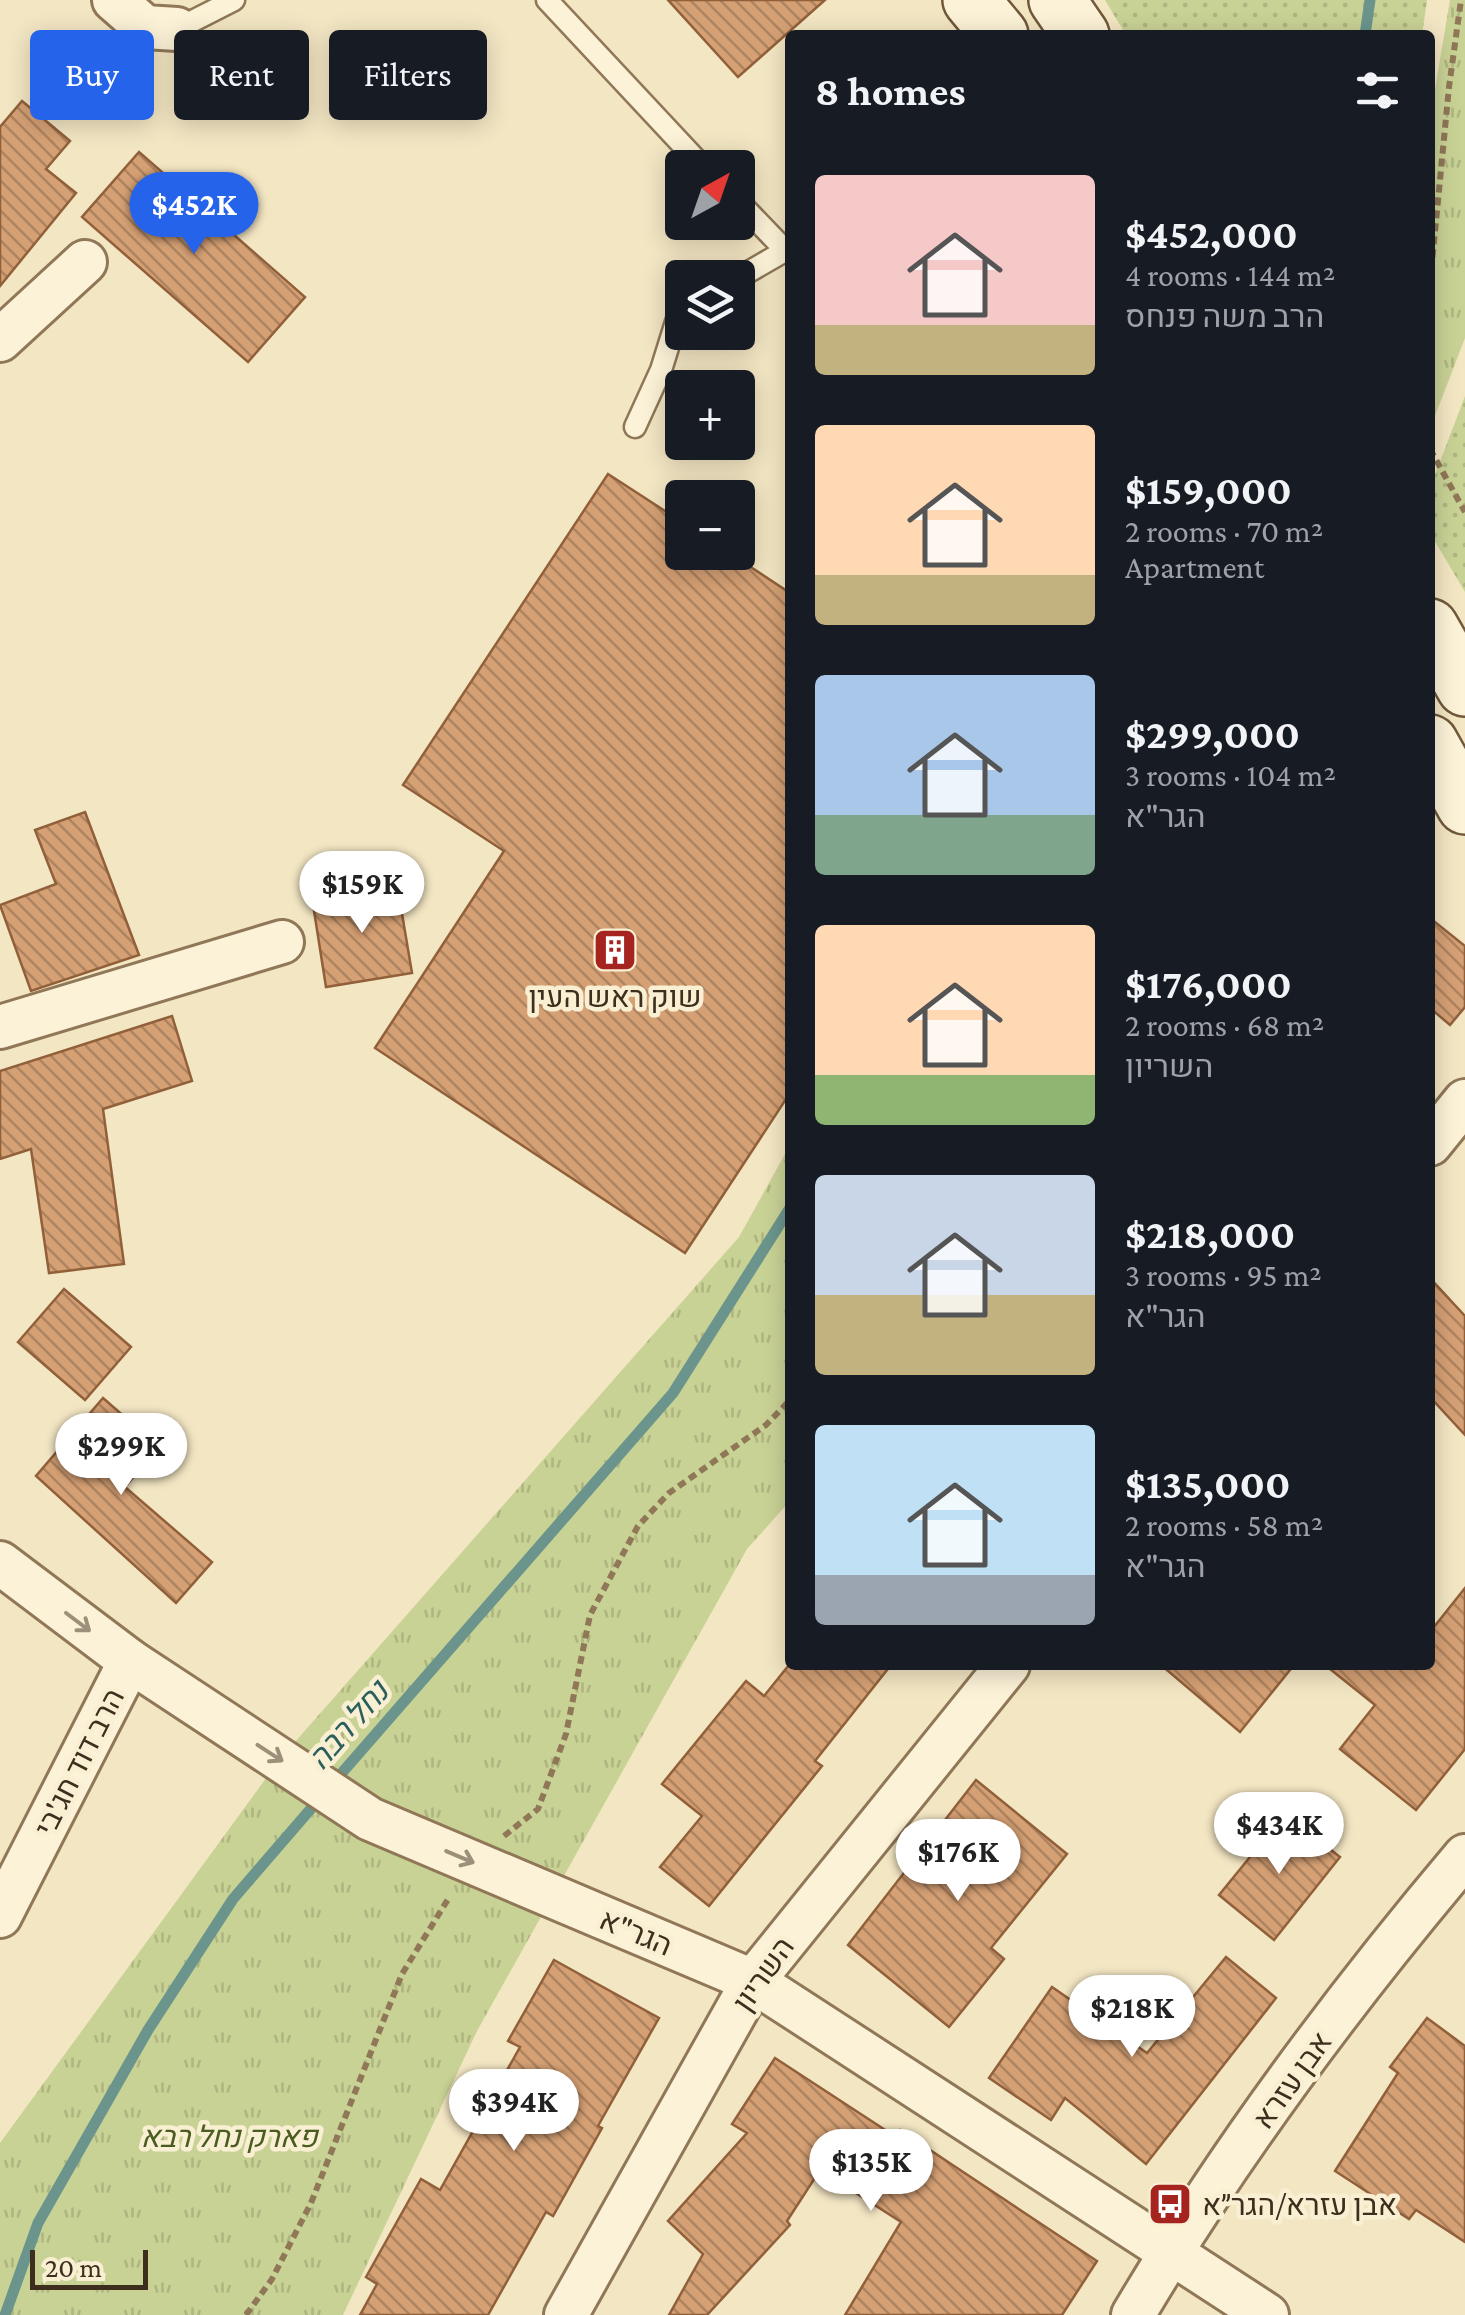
<!DOCTYPE html>
<html lang="en">
<head>
<meta charset="utf-8">
<style>
	body { margin:0; font-family:"Crimson Pro",Heebo,serif; background:#242831; color:#f1f3f6; height:100vh; display:flex; flex-direction:column; font-size:38px; white-space:nowrap }
	* { box-sizing:border-box; margin:0 }
	p { font-size:32px; color:#9ea1a6 }
	.icon { flex:none; width:55px; height:55px; fill:none; stroke:currentColor; stroke-width:2; stroke-linecap:round; stroke-linejoin:round }
	.map { position:relative; flex:1; overflow:hidden }
	.details { position:absolute; left:785px; top:30px; width:650px; height:1640px; display:flex; flex-direction:column; background:#171b24; border-radius:10px; box-shadow:0 5px 25px #0003 }
	.details>* { flex:none }
	.banner { position:absolute; left:30px; top:30px; width:605px; height:90px; display:flex; gap:20px }
	.needle { width:65px; rotate:40deg }
	.fabs { position:absolute; left:665px; top:150px; display:grid; gap:20px }
	.fabs a { display:grid; place-items:center; width:90px; height:90px; border-radius:10px; background:#171b24; box-shadow:0 5px 25px #0003; font-size:50px }
	.scale { position:absolute; left:30px; bottom:25px; width:118px; box-sizing:border-box; padding-left:10px; border:5px solid #3d2e1d; border-top:0; font-size:28px; line-height:35px; white-space:nowrap; color:#3d2e1d; -webkit-text-stroke:8px #f9efd3; paint-order:stroke }
	.price { position:absolute; translate:-50% -85px; padding:0 22px; border-radius:35px; background:#fff; color:#222; font-size:32px; line-height:65px; filter:drop-shadow(0 2px 5px #0008) }
	.price::after { content:''; position:absolute; left:50%; top:60px; width:30px; height:22px; margin-left:-15px; background:inherit; clip-path:polygon(0 0,100% 0,50% 100%) }
	.price.selected { background:#2563eb; color:#fff }
	ul { padding:0; list-style:none }
	li { display:flex; align-items:center; gap:30px; height:250px; padding:0 30px }
	li span { display:grid; place-items:center; flex:none; width:280px; height:200px; border-radius:10px; color:#555 }
	li>.icon { margin-inline-start:auto }
	span .icon { width:120px; height:120px; fill:#fffc; stroke-width:1 }
	li b { font-size:42px }
	h2 { display:flex; justify-content:space-between; align-items:center; height:120px; padding:0 30px; font-size:42px }
	.tag { padding:0 35px; border-radius:10px; background:#171b24; box-shadow:0 5px 25px #0003; font-size:35px; line-height:90px }
	.tag.selected { background:#2563eb; color:#fff }
	.map>svg:first-child { display:block }
	.grass { fill:url(#grass-dots) }
	.park { fill:url(#park-tufts) }
	.lines { fill:none; stroke-linecap:round; stroke-linejoin:round }
	.stream { stroke:#6b958c; stroke-width:11 }
	.building { fill:url(#building-back-hatch); stroke:#91603a; stroke-width:2.5 }
	.lane-casing { stroke:#8f7757; stroke-width:25 }
	.street-casing { stroke:#8f7757; stroke-width:48 }
	.secondary-casing { stroke:#71583a; stroke-width:60 }
	.path { stroke:#8f7757; stroke-width:6; stroke-dasharray:8 5; stroke-linecap:butt }
	.lane { stroke:#fcf2d7; stroke-width:20 }
	.street { stroke:#fcf2d7; stroke-width:42 }
	.secondary { stroke:#fcf2d7; stroke-width:55 }
	.oneway { stroke:#9c907a }
	.labels { text-anchor:middle; dominant-baseline:central; stroke-width:9; stroke-linejoin:round; paint-order:stroke }
	.poi-label { font-size:30px; fill:#3d2e1d; stroke:#f9efd3 }
	.street-label { font-size:30px; fill:#3d2e1d; stroke:#f9efd3 }
	.park-label { font-size:30px; font-style:italic; fill:#4b5c21; stroke:#f9efd3 }
	.water-label { font-size:32px; font-style:italic; fill:#2b5f5d; stroke:#f9efd3 }
</style>
</head>
<body>
<div class="map">
<svg width="1465" height="2315" viewBox="0 0 1465 2315">
	<defs>
		<pattern id="grass-dots" width="8" height="8" patternUnits="userSpaceOnUse" patternTransform="scale(2.5)"><rect width="8" height="8" fill="#c9d295"/><path d="M2 2h.1M6 6h.1" fill="none" stroke="#aeb580" stroke-width="1.8" stroke-linecap="round"/></pattern>
		<pattern id="park-tufts" width="24" height="20" patternUnits="userSpaceOnUse" patternTransform="scale(2.5)"><rect width="24" height="20" fill="#c9d295"/><path d="M3 7l-1-3M5 7V3M7 7l1-3M15 17l-1-3M17 17v-4M19 17l1-3" fill="none" stroke="#aeb580"/></pattern>
		<pattern id="building-back-hatch" width="6" height="6" patternUnits="userSpaceOnUse" patternTransform="scale(2.5)"><rect width="6" height="6" fill="#d5a074"/><path d="M-1 5l2 2M0 0l6 6M5-1l2 2" fill="none" stroke="#ae835f"/></pattern>
	</defs>
	<rect width="100%" height="100%" fill="#f3e6c3"/>
	<g class="grass">
		<path d="M 1105,0 L 1427,0 L 1422,35 L 1126,35 Z"/>
		<path d="M 1465,396 L 1465,592 L 1430,533 L 1430,488 Z"/>
	</g>
	<g class="park">
		<path d="M 1450,0 L 1465,0 L 1465,338 L 1430,429 L 1430,119 Z"/>
		<path d="M 790,1145 L 790,1501 L 747,1549 L 477,2031 L 343,2315 L 0,2315 L 0,2143 L 280,1759 L 739,1237 Z"/>
	</g>
	<g class="lines">
		<g class="stream">
			<path d="M 1365,35 L 1370,0"/>
			<path d="M 333,1783 L 673,1393 L 790,1208"/>
			<path d="M 5,2315 L 38,2223 L 148,2030 L 233,1899 L 321,1797"/>
		</g>
	</g>
	<g class="building">
		<path d="M 668,0 L 825,0 L 738,77 Z"/>
		<path d="M 22,101 L 70,141 L 46,169 L 76,193 L 0,286 L 0,127 Z"/>
		<path d="M 139,152 L 305,297 L 248,362 L 82,217 Z"/>
		<path d="M 608,474 L 682,522 L 682,552 L 728,552 L 790,593 L 790,1093 L 685,1253 L 375,1048 L 504,851 L 403,785 Z"/>
		<path d="M 85,812 L 139,955 L 31,991 L 0,905 L 56,884 L 35,830 Z"/>
		<path d="M 397,884 L 412,973 L 326,987 L 312,898 Z"/>
		<path d="M 1430,918 L 1465,946 L 1465,1007 L 1450,1025 L 1430,1008 Z"/>
		<path d="M 172,1016 L 192,1081 L 103,1109 L 124,1264 L 49,1273 L 31,1149 L 0,1159 L 0,1071 Z"/>
		<path d="M 1430,1278 L 1465,1316 L 1465,1435 L 1430,1397 Z"/>
		<path d="M 64,1289 L 131,1347 L 85,1400 L 18,1342 Z"/>
		<path d="M 103,1398 L 159,1447 L 125,1487 L 212,1562 L 176,1603 L 36,1476 Z"/>
		<path d="M 1465,1588 L 1465,1749 L 1416,1810 L 1340,1749 L 1375,1705 L 1325,1665 L 1430,1665 L 1430,1632 Z"/>
		<path d="M 789,1665 L 891,1665 L 815,1761 L 822,1766 L 709,1906 L 660,1867 L 702,1816 L 662,1784 L 746,1681 L 764,1696 Z"/>
		<path d="M 1161,1665 L 1294,1665 L 1240,1732 Z"/>
		<path d="M 976,1780 L 1067,1854 L 991,1948 L 1004,1959 L 949,2027 L 848,1945 Z"/>
		<path d="M 1285,1814 L 1340,1857 L 1274,1940 L 1219,1895 Z"/>
		<path d="M 1226,1957 L 1276,1998 L 1146,2164 L 1065,2098 L 1051,2120 L 989,2078 L 1052,1987 L 1147,2053 Z"/>
		<path d="M 554,1960 L 659,2018 L 598,2126 L 602,2128 L 553,2216 L 546,2212 L 488,2315 L 360,2315 L 377,2284 L 366,2277 L 421,2179 L 440,2190 L 520,2047 L 508,2041 Z"/>
		<path d="M 1427,2018 L 1465,2046 L 1465,2242 L 1416,2210 L 1409,2219 L 1335,2171 L 1398,2073 L 1390,2067 Z"/>
		<path d="M 775,2058 L 896,2137 L 900,2130 L 1097,2261 L 1062,2315 L 845,2315 L 901,2222 L 820,2170 L 787,2221 L 790,2225 L 707,2315 L 669,2315 L 703,2254 L 668,2221 L 747,2133 L 732,2124 Z"/>
	</g>
	<g class="lines">
		<defs>
			<g id="lane">
				<path d="M 547,0 L 704,168"/>
				<path d="M 177,29 L 234,0"/>
				<path d="M 738,201 L 786,251"/>
				<path d="M 738,278 L 790,248"/>
				<path d="M 635,427 L 661,370 L 676,322 L 682,313"/>
			</g>
			<g id="street">
				<path d="M 114,0 L 145,27 L 177,29"/>
				<path d="M 0,340 L 85,262"/>
				<path d="M 0,1027 L 282,942"/>
				<path d="M 1430,1144 L 1465,1101"/>
				<path d="M 0,1563 L 130,1661 L 370,1819 L 753,1981 L 1267,2315"/>
				<path d="M 0,1916 L 130,1661"/>
				<path d="M 566,2315 L 753,1981 L 1008,1665"/>
				<path d="M 1133,2315 C 1229,2153 1344,1999 1465,1856"/>
			</g>
			<g id="secondary">
				<path d="M 971,0 L 1000,35"/>
				<path d="M 1057,0 L 1081,35"/>
				<path d="M 1430,627 L 1465,688"/>
				<path d="M 1430,743 L 1465,806"/>
			</g>
		</defs>
		<use href="#lane" class="lane-casing"/>
		<use href="#street" class="street-casing"/>
		<use href="#secondary" class="secondary-casing"/>
		<g class="path">
			<path d="M 1430,283 L 1449,87 L 1461,0"/>
			<path d="M 1430,449 L 1465,512"/>
			<path d="M 504,1836 L 538,1809 L 566,1734 L 590,1615 L 638,1526 L 669,1493 L 766,1425 L 790,1400"/>
			<path d="M 246,2315 L 272,2279 L 311,2203 L 402,1974 L 450,1896"/>
		</g>
		<use href="#lane" class="lane"/>
		<use href="#street" class="street"/>
		<use href="#secondary" class="secondary"/>
	</g>
	<defs><path id="oneway-shaft" d="M-6 0H5M1.5-3L5.5 0L1.5 3" fill="none" stroke-width="1.6" stroke-linecap="round" stroke-linejoin="round" transform="scale(2.5)"/></defs>
	<g class="oneway">
		<use href="#oneway-shaft" transform="translate(78 1622) rotate(37)"/>
		<use href="#oneway-shaft" transform="translate(270 1753) rotate(33)"/>
		<use href="#oneway-shaft" transform="translate(460 1857) rotate(23)"/>
	</g>
	<defs>
		<symbol id="building-square" viewBox="-11 -11 22 22"><rect x="-9" y="-9" width="18" height="18" rx="4" fill="#a52420" stroke="#f9efd3"/><path d="M-4-6H4V6H1V3H-1V6H-4ZM-2.5-4.3h1.7v1.8h-1.7ZM.8-4.3h1.7v1.8H.8ZM-2.5-1h1.7V.8h-1.7ZM.8-1h1.7V.8H.8Z" fill="#fff"/></symbol>
		<symbol id="bus-square" viewBox="-11 -11 22 22"><rect x="-9" y="-9" width="18" height="18" rx="4" fill="#a52420" stroke="#f9efd3"/><path d="M-5-6H5V4H4V6H2V4H-2V6H-4V4H-5ZM-3.5-4V0h7V-4ZM-3.5 1.2v1.5H-2V1.2ZM2 1.2v1.5H3.5V1.2Z" fill="#fff"/></symbol>
	</defs>
	<g fill-rule="evenodd">
		<use href="#building-square" x="590" y="925" width="50" height="50"/>
		<use href="#bus-square" x="1145" y="2179" width="50" height="50"/>
	</g>
	<g class="labels">
		<g class="poi-label">
			<text x="615" y="996">שוק ראש העין</text>
			<text x="1202" y="2204" text-anchor="start">אבן עזרא/הגר״א</text>
		</g>
		<g class="street-label">
			<text transform="translate(79 1762) rotate(-63)">הרב דוד חג'בי</text>
			<text transform="translate(636 1932) rotate(23)">הגר"א</text>
			<text transform="translate(763 1974) rotate(-55)">השריון</text>
			<text transform="translate(1292 2080) rotate(-54)">אבן עזרא</text>
		</g>
		<g class="park-label">
			<text x="229" y="2136">פארק נחל רבא</text>
		</g>
		<g class="water-label">
			<text transform="translate(348 1725) rotate(-49)">נחל רבה</text>
		</g>
	</g>
</svg>
<div class="fabs">
<a><svg class="needle" viewBox="-14 -14 28 28"><path d="M0-13l5 13h-10z" fill="#e53935"/><path d="M0 13l5-13h-10z" fill="#9ea1a6"/></svg></a>
<a><svg class="icon" aria-label="layers" viewBox="0 0 24 24"><path d="M12 4l9 5-9 5-9-5zM3 14l9 5 9-5"/></svg></a>
<a>+</a>
<a>−</a>
</div>
<div class="scale">20 m</div>
<b class="price selected" style="left:194px;top:257px">$452K</b>
<b class="price" style="left:362px;top:936px">$159K</b>
<b class="price" style="left:121px;top:1498px">$299K</b>
<b class="price" style="left:1279px;top:1877px">$434K</b>
<b class="price" style="left:958px;top:1904px">$176K</b>
<b class="price" style="left:1132px;top:2060px">$218K</b>
<b class="price" style="left:514px;top:2154px">$394K</b>
<b class="price" style="left:871px;top:2214px">$135K</b>
<div class="banner">
<a class="tag selected">Buy</a>
<a class="tag">Rent</a>
<a class="tag">Filters</a>
</div>
<section class="details">
<h2>8 homes<svg class="icon" aria-label="filters" viewBox="0 0 24 24"><path d="M4 7h16M4 17h16"/><circle cx="9" cy="7" r="2"/><circle cx="15" cy="17" r="2"/></svg></h2>
<ul>
<li><span style="background:linear-gradient(#f6c9c9 75%,#c2b280 0)"><svg class="icon" aria-label="home" viewBox="0 0 24 24"><path d="M3 11l9-7 9 7M6 9v11h12V9"/></svg></span><div><b>$452,000</b><p>4 rooms · 144 m²</p><p>הרב משה פנחס</p></div></li>
<li><span style="background:linear-gradient(#ffd9b3 75%,#c2b280 0)"><svg class="icon" aria-label="home" viewBox="0 0 24 24"><path d="M3 11l9-7 9 7M6 9v11h12V9"/></svg></span><div><b>$159,000</b><p>2 rooms · 70 m²</p><p>Apartment</p></div></li>
<li><span style="background:linear-gradient(#a9c7e8 70%,#7fa58c 0)"><svg class="icon" aria-label="home" viewBox="0 0 24 24"><path d="M3 11l9-7 9 7M6 9v11h12V9"/></svg></span><div><b>$299,000</b><p>3 rooms · 104 m²</p><p>הגר&quot;א</p></div></li>
<li><span style="background:linear-gradient(#ffd9b3 75%,#8fb573 0)"><svg class="icon" aria-label="home" viewBox="0 0 24 24"><path d="M3 11l9-7 9 7M6 9v11h12V9"/></svg></span><div><b>$176,000</b><p>2 rooms · 68 m²</p><p>השריון</p></div></li>
<li><span style="background:linear-gradient(#c9d6e8 60%,#c2b280 0)"><svg class="icon" aria-label="home" viewBox="0 0 24 24"><path d="M3 11l9-7 9 7M6 9v11h12V9"/></svg></span><div><b>$218,000</b><p>3 rooms · 95 m²</p><p>הגר&quot;א</p></div></li>
<li><span style="background:linear-gradient(#bfe0f5 75%,#9aa5b1 0)"><svg class="icon" aria-label="home" viewBox="0 0 24 24"><path d="M3 11l9-7 9 7M6 9v11h12V9"/></svg></span><div><b>$135,000</b><p>2 rooms · 58 m²</p><p>הגר&quot;א</p></div></li>
</ul>
</section>
</div>
</body>
</html>
